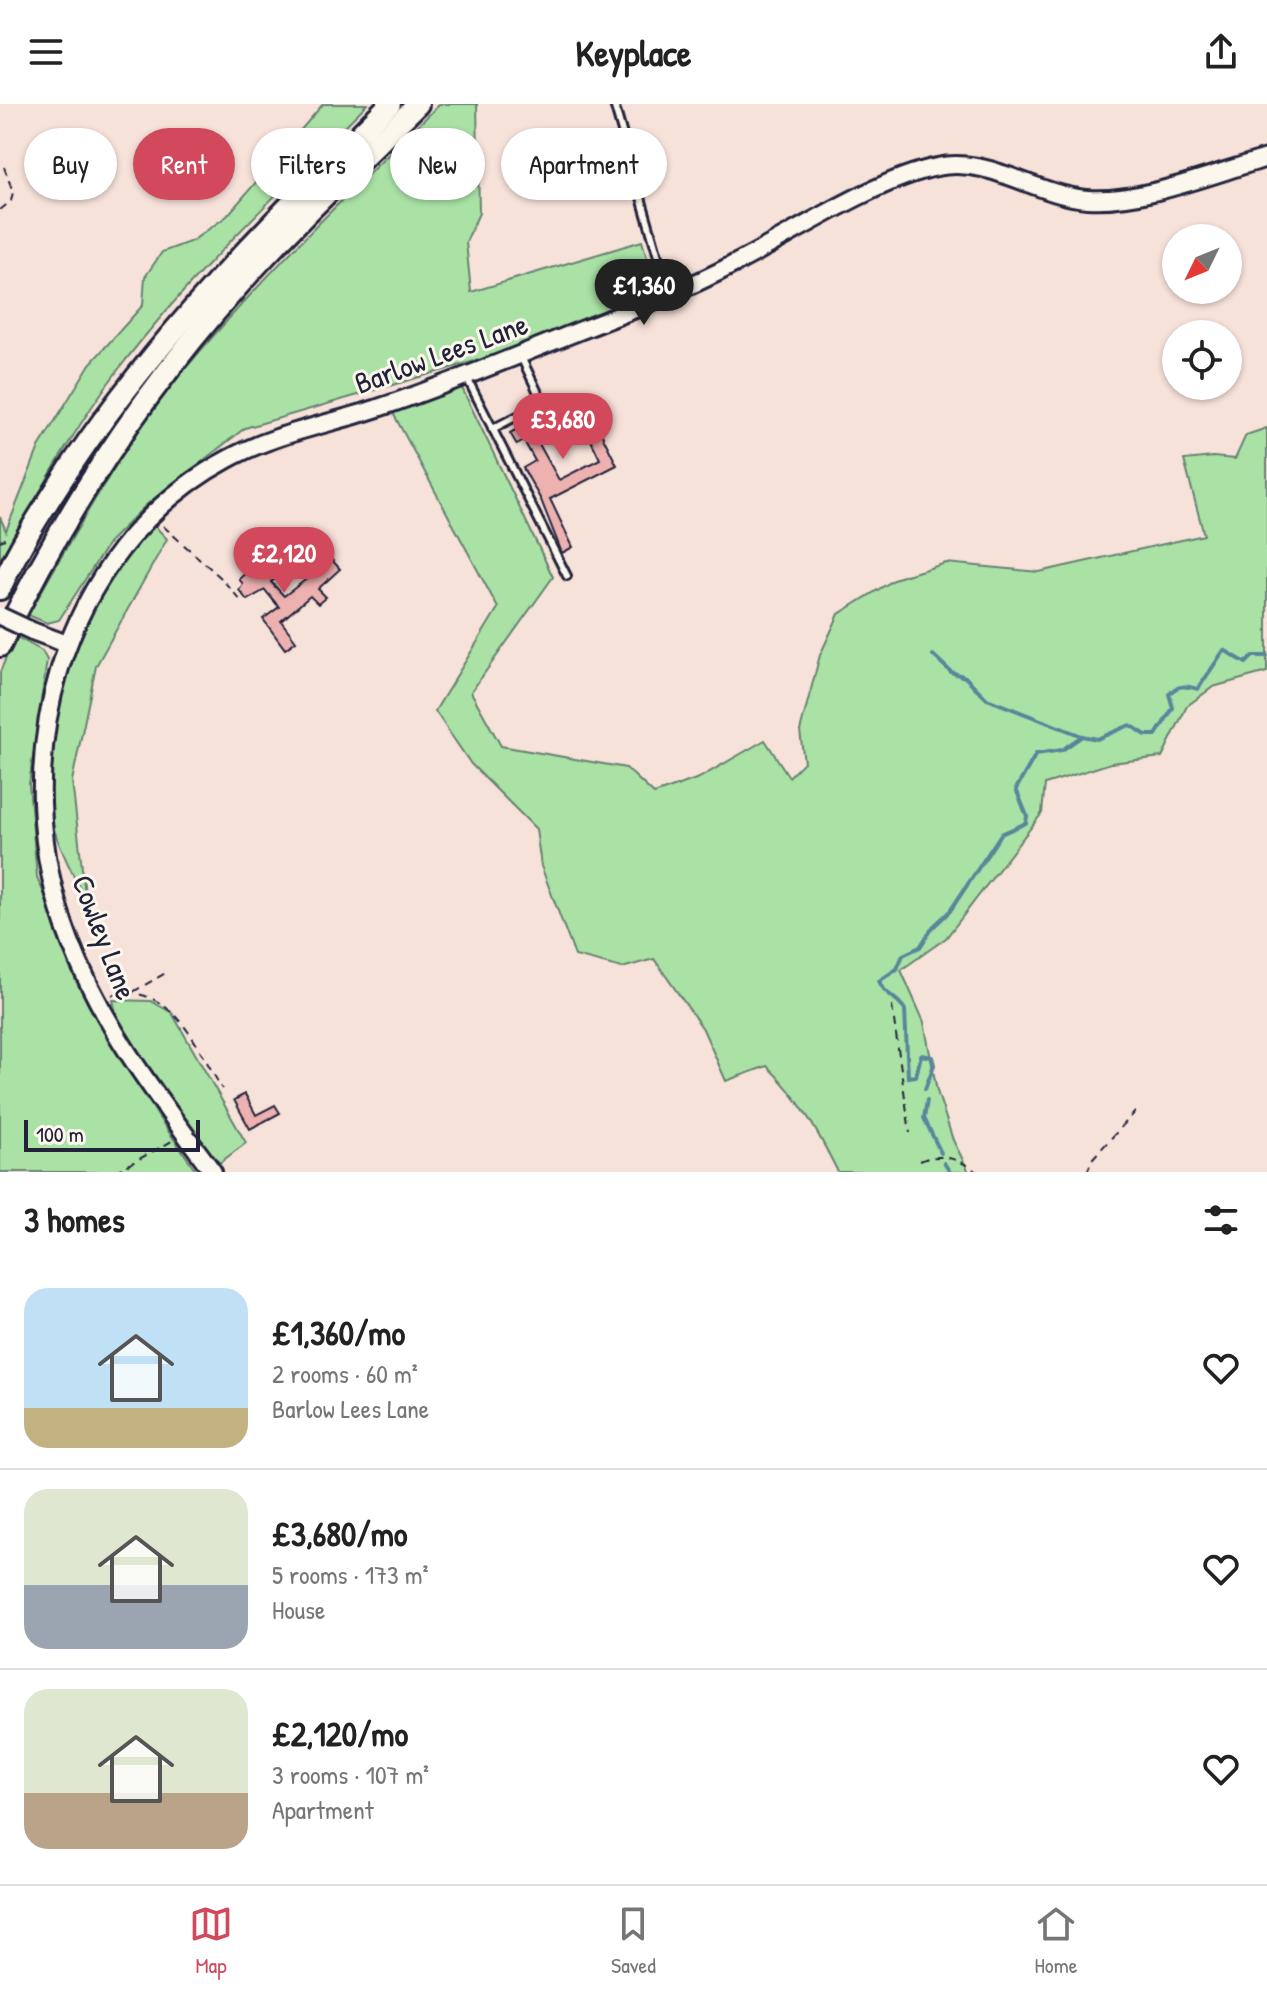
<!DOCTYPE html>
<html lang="en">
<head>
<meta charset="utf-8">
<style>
	body { margin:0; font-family:"Patrick Hand",sans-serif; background:#f2f2f2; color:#222; height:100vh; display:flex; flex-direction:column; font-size:30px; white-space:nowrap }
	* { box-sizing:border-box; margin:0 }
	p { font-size:26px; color:#767676 }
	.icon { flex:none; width:44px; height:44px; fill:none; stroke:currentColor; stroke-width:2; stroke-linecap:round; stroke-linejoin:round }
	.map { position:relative; height:1068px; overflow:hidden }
	.details { display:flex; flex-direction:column; background:#fff; flex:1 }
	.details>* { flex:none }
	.hud { position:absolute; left:24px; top:24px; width:800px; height:72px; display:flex; gap:16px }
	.needle { width:52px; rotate:227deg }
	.controls { position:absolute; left:1162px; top:120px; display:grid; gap:16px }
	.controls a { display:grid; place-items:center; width:80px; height:80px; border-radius:50%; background:#fff; box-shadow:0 2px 6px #0004; font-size:40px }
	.scale { position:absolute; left:24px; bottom:20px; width:176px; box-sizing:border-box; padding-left:8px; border:4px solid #22223b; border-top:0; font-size:22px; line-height:28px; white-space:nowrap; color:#22223b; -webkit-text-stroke:6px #fbf7ec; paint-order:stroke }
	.price { position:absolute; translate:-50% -68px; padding:0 18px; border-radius:28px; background:#d1495b; color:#fff; font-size:26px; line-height:52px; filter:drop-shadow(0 2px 4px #0008) }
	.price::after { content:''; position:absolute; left:50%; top:48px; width:24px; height:18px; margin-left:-12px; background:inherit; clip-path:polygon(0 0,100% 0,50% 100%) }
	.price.selected { background:#222; color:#fff }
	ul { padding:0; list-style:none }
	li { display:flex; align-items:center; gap:24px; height:200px; padding:0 24px }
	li+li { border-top:2px solid #e0e0e0 }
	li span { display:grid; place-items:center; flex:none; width:224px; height:160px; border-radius:24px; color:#555 }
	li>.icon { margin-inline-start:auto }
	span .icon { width:96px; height:96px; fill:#fffc; stroke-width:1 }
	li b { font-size:34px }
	h2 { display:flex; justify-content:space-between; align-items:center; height:96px; padding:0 24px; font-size:34px }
	.tag { padding:0 28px; border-radius:36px; background:#fff; box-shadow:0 2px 6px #0004; font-size:28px; line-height:72px }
	.tag.selected { background:#d1495b; color:#fff }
	header { display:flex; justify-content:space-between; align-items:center; height:104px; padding:0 24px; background:#fff; font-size:36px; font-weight:700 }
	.tabs { display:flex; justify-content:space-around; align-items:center; height:112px; border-top:2px solid #e0e0e0; background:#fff; font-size:22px; color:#767676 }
	.tabs a { display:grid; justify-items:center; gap:4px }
	.tabs .selected { color:#d1495b }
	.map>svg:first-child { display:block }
	.green { fill:#aae2a6; stroke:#668270; stroke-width:2 }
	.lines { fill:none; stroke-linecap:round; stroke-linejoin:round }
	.stream { stroke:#58869b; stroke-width:4 }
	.building { fill:#edb2b0; stroke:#22223b; stroke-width:2 }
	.service-casing { stroke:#22223b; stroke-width:12 }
	.tertiary-casing { stroke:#22223b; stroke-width:22 }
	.trunk-casing { stroke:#22223b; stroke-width:26 }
	.path { stroke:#22223b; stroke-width:2; stroke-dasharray:8 6; stroke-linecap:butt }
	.service { stroke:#fbf7ec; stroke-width:6 }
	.tertiary { stroke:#fbf7ec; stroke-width:16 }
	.trunk { stroke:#fbf7ec; stroke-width:20 }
	.tertiary-bridge-casing { stroke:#22223b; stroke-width:22; stroke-linecap:butt }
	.tertiary-bridge { stroke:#fbf7ec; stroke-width:16 }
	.labels { text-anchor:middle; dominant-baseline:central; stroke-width:6; stroke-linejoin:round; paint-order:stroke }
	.street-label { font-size:30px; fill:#22223b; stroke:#fbf7ec }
</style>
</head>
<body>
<header><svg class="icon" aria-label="menu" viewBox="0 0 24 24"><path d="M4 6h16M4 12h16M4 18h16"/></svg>Keyplace<svg class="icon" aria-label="share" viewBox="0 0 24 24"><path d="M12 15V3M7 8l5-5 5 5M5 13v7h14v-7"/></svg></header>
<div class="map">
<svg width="1267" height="1068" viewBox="0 0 1267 1068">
	<rect width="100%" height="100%" fill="#f7e2da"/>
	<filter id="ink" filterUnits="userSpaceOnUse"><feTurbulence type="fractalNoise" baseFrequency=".0125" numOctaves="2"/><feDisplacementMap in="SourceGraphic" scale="16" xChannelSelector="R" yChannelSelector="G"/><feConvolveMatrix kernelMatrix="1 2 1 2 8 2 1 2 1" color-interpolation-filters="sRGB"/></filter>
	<g filter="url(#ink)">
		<g class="green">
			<path d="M 323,0 L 367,0 C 282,86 191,170 118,266 C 72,327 38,392 0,458 L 0,413 L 6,427 L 39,343 L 90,260 L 143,201 L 145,173 L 162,148 L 192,137 L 227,112 Z"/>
			<path d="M 440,0 L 477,0 L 479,109 L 466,138 L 471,188 L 642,137 L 657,187 L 502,249 L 245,324 L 146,401 L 110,437 L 59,516 L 47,519 L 28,511 C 79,422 128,331 196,252 C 272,163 357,81 440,0 Z"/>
			<path d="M 461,282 L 553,473 L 471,588 L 501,642 L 626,664 L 654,690 L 699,674 L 765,636 L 789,673 L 804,658 L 800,627 L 820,551 L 839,510 L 897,474 L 946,459 L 1039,468 L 1204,431 L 1184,356 L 1213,353 L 1235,355 L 1246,331 L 1267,324 L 1267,568 L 1213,583 L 1187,602 L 1162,653 L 1111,659 L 1045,680 L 1042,709 L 946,834 L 901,866 L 924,918 L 937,987 L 953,1036 L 969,1068 L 838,1068 C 818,1028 799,993 767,962 L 726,977 L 703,925 L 654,855 L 622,864 L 575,852 L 541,762 L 536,725 L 471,660 L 435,607 L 498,504 L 393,309 Z"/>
			<path d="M 152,419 L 167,435 L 96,562 L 72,677 L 86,799 C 75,772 57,742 51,714 C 48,699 52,679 52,664 C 56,570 93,490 152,419 Z"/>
			<path d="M 15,532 L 42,547 L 47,556 L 29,680 L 37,773 L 89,896 L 159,1014 L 197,1068 L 0,1068 L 0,568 Z"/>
			<path d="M 113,896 L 151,897 L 172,909 L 246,1039 L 218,1060 L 121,930 Z"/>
		</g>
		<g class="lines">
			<g class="stream">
				<path d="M 933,551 L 951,568 L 965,573 L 987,595 L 1082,632"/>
				<path d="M 925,985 L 934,961 L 932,953 L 921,951 L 916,972 L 908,973 L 905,906 C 898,893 885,892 879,877 L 897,865 L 903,851 L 920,843 L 933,823 L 950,807 L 1001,730 L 1026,719 L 1027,712 L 1016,685 L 1036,650 L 1062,646 L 1082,632 L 1097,635 L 1130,621 L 1146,631 L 1156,631 L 1173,604 L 1169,590 C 1178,580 1186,582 1198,585 L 1224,546 L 1246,559 L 1253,552 L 1267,552"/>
				<path d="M 927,996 L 924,1014 L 941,1049"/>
				<path d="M 944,1059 L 950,1068"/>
			</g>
		</g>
		<g class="building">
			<path d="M 593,292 L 599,305 L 591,309 L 617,361 L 550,395 L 573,443 L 562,449 L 541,396 L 523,364 L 535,357 L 524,337 L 517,341 L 510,329 L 543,311 L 549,323 L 534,331 L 559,376 L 600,355 L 585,324 L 576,329 L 571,319 L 563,323 L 557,310 Z"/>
			<path d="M 262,454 L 277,473 L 271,478 L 284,492 L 332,456 L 340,465 L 318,485 L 326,493 L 318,500 L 310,492 L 281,517 L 296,537 L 285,545 L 263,515 L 279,503 L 265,486 L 247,496 L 239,486 L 243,480 L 239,475 Z"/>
			<path d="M 245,990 L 256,1011 L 275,1001 L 280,1009 L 250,1025 L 234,996 Z"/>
		</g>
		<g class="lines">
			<defs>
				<g id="service">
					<path d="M 614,0 L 668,187"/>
					<path d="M 467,274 L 567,472"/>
					<path d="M 492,325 L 543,299 L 521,253"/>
				</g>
				<g id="tertiary">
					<path d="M 32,527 L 67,540"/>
					<path d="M 213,1068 C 159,995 103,923 70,837 C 2,663 58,446 228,355 C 273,330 326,321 375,305 C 446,282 515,252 584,225 C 636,205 687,185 736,159 C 793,130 876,75 937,63 C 990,52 1035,91 1087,95 C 1142,99 1214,69 1267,54"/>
				</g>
				<g id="trunk">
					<path d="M 0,485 C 19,441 47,399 73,359 C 163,225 276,114 390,0"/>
					<path d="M 0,542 C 62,411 142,290 238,182 C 294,119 358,60 418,0"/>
				</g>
			</defs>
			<use href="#service" class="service-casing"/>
			<use href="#tertiary" class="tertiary-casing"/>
			<use href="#trunk" class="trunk-casing"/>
			<g class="path">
				<path d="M 0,106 L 11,97 L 13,88 L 4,63"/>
				<path d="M 163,422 L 220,473 L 243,499"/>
				<path d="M 0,437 L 5,435"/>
				<path d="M 133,888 L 169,867"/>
				<path d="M 112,891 C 171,877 198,944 222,985"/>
				<path d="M 892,902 L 910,1029"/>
				<path d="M 920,1057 C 940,1048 960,1055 977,1068"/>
				<path d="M 115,1068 L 174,1036"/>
				<path d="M 1087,1068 L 1093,1054 L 1137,1006"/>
			</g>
			<use href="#service" class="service"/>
			<use href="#tertiary" class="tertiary"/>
			<use href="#trunk" class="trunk"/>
			<defs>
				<path id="tertiary-bridge" d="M 0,512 L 32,527"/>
			</defs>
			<use href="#tertiary-bridge" class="tertiary-bridge-casing"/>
			<use href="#tertiary-bridge" class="tertiary-bridge"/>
		</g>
	</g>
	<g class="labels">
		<g class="street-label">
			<text transform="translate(441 249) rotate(-20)">Barlow Lees Lane</text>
			<text transform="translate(105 833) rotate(69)">Cowley Lane</text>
		</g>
	</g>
</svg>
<div class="controls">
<a><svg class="needle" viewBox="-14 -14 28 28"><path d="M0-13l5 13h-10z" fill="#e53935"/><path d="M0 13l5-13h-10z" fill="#767676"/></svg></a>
<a><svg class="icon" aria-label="locate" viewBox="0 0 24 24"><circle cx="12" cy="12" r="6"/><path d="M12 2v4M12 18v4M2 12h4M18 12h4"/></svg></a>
</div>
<div class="scale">100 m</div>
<b class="price selected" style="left:644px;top:223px">£1,360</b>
<b class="price" style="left:563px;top:357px">£3,680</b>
<b class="price" style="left:284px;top:491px">£2,120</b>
<div class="hud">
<a class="tag">Buy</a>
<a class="tag selected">Rent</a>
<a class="tag">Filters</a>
<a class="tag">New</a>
<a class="tag">Apartment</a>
</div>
</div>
<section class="details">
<h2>3 homes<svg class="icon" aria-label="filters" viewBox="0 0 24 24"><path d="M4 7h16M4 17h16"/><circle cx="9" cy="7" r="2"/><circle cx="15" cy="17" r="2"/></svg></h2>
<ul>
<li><span style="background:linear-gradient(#bfe0f5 75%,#c2b280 0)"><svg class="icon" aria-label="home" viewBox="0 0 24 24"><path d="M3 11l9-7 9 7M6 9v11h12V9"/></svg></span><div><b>£1,360/mo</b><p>2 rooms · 60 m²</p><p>Barlow Lees Lane</p></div><svg class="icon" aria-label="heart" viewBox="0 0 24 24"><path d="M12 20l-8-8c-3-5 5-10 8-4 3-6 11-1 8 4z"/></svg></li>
<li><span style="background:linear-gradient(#dfe7d0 60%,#9aa5b1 0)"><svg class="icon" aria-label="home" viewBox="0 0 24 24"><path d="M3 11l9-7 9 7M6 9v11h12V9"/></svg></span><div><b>£3,680/mo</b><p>5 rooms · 173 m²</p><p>House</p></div><svg class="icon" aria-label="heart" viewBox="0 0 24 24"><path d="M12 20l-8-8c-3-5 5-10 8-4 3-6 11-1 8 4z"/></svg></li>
<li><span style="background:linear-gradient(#dfe7d0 65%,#b9a48a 0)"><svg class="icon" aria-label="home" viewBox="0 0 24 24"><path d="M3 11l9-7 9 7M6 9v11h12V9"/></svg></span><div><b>£2,120/mo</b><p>3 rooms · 107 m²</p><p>Apartment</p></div><svg class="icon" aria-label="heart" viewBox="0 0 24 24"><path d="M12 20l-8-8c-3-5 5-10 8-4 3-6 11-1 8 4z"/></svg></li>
</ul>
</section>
<nav class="tabs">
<a class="selected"><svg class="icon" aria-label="map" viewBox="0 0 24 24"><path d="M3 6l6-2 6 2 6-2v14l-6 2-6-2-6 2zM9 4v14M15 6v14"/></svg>Map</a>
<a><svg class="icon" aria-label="saved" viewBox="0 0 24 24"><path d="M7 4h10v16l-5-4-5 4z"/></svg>Saved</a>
<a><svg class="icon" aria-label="home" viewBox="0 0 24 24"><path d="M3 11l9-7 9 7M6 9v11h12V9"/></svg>Home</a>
</nav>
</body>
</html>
